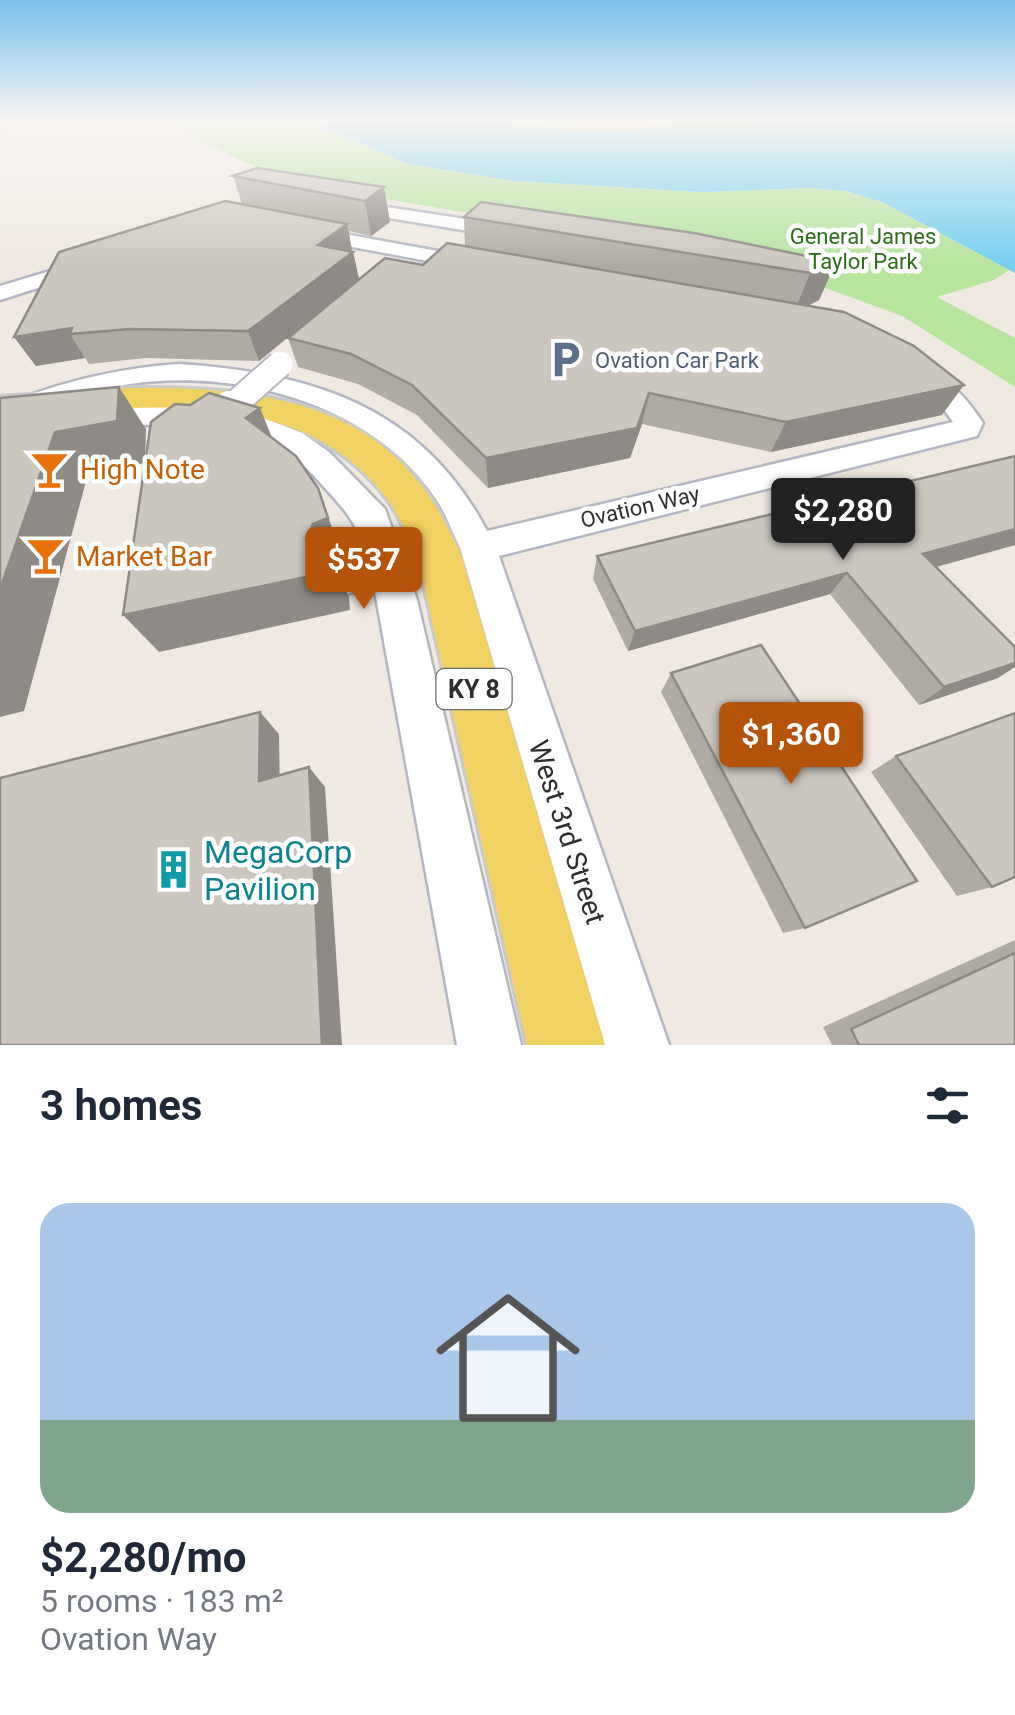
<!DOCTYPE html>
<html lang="en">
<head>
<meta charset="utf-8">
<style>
	body { margin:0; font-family:Roboto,sans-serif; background:#f6f6f7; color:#1f2937; height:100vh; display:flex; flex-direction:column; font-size:38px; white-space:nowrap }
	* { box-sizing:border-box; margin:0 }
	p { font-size:32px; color:#747a83 }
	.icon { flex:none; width:55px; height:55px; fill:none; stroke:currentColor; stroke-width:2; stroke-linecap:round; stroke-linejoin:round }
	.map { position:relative; height:1045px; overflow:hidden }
	.panel { display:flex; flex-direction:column; background:#fff; flex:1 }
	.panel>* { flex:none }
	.price { position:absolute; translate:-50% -85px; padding:0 22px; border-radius:10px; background:#b45309; color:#fff; font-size:32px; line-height:65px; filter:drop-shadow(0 2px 5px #0008) }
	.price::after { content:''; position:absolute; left:50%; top:60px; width:30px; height:22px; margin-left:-15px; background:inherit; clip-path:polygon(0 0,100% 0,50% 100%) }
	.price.on { background:#222; color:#fff }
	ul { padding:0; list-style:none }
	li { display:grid; align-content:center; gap:20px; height:530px; padding:0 40px }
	li span { display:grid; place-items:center; height:310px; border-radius:30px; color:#555 }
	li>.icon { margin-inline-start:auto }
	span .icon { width:180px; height:180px; fill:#fffc; stroke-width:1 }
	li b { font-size:42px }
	h2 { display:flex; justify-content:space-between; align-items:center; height:120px; padding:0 40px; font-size:42px }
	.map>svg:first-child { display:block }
	.green { fill:#b6e59e }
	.water { fill:#75cff0 }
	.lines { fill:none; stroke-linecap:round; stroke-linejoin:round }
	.minor-casing { stroke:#b4b7c1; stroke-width:5 }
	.major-casing { stroke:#c9c9c9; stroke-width:6 }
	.minor { fill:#fff; fill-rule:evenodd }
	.major { fill:#f2d163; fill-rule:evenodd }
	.minor-bridge-far1-casing { stroke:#b4b7c1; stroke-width:29; stroke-linecap:butt }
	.minor-bridge-casing { stroke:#b4b7c1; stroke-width:38; stroke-linecap:butt }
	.minor-bridge-far1 { stroke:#fff; stroke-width:25 }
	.minor-bridge { stroke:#fff; stroke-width:32 }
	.wall { fill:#afaba4 }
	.shaded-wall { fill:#8e8b86 }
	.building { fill:#cbc7bf; stroke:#8e8b86; stroke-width:2.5 }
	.labels { text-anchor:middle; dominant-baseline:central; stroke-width:9; stroke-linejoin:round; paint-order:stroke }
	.far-park-label { font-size:22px; fill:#2c6e1b; stroke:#fff }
	.far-service-label { font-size:22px; fill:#4e5e75; stroke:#fff; text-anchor:start }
	.far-street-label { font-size:22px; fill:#2e2e2e; stroke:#fff }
	.shield { fill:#fff; stroke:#6d6d6d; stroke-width:2.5 }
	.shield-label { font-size:25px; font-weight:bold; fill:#2e2e2e }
	.food-label { font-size:28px; fill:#c56008; stroke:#fff; text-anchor:start }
	.street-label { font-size:28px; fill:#2e2e2e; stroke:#fff }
	.near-culture-label { font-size:32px; fill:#0d838f; stroke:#fff; text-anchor:start }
</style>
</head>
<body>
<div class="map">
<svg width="1015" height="1045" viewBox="0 0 1015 1045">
	<rect width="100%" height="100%" fill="#efe9e1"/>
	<g class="green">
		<path d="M 162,120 L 304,120 L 409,164 L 515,181 L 702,192 L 808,188 L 846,191 L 882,202 L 1009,270 L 994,280 L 937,297 L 1015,338 L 1015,387 L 902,316 L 785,273 L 696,252 L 351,193 L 282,176 L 246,163 Z"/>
		<path d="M 507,120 L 647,122 C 608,140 547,130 507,120 Z"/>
	</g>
	<path class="water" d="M 304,120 L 507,120 C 551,131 631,138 674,120 L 1015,120 L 1015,273 L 882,202 L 846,191 L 808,188 L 702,192 L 515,181 L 409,164 Z"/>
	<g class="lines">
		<defs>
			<g id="minor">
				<path d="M 0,120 L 13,120 L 0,131 Z"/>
				<path d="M 340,200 L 511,226 L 521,232 L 511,238 L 334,209 L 334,201 Z"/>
				<path d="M 306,227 L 476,258 L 486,264 L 476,270 L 299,237 L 296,233 Z"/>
				<path d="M 90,259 L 100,265 L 97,269 L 0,300 L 0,286 Z"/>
				<path d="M 180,364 C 313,373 422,407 487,531 L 953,422 L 940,404 L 903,373 L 916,365 C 945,372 967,399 983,423 L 977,436 L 499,556 L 669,1045 L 605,1045 L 460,547 C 452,531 446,514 436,499 C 373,404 238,368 130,384 C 94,389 63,406 28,415 L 172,405 L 266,419 L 302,433 L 329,452 L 385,509 L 417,600 L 521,1045 L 457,1045 L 374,586 L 346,594 L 333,589 L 327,578 L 333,567 L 366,557 C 357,523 348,513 324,487 C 311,472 297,457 279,447 C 214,409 74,430 0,436 L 0,416 L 26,415 L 17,412 L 13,406 L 17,400 C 71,379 122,368 180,364 Z"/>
			</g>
			<path id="major" d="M 129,388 C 232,387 348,394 418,481 C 435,502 449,530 461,554 L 605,1045 L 527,1045 L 417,554 C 407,537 400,516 388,500 C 298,378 131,408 0,419 L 0,397 Z"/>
		</defs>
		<use href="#minor" class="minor-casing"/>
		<use href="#major" class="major-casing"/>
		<use href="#minor" class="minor"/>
		<use href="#major" class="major"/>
		<defs>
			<path id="minor-bridge-far1" d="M 228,410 L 280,364"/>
			<path id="minor-bridge" d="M 207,428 L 230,407"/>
		</defs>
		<use href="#minor-bridge-far1" class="minor-bridge-far1-casing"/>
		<use href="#minor-bridge" class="minor-bridge-casing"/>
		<use href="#minor-bridge-far1" class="minor-bridge-far1"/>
		<use href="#minor-bridge" class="minor-bridge"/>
	</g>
	<g class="wall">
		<path d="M 233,176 L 384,187 L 390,222 L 371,236 L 349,231 L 351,251 L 353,252 L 359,279 L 259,361 L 146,358 L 89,364 L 85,358 L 36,366 L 14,337 L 242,204 Z"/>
		<path d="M 464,217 L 836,262 L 819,300 L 808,306 L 942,415 L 771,452 L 642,424 L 630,458 L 488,488 L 417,415 L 358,384 L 298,367 L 288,338 L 423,265 L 465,246 Z"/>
		<path d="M 1015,456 L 1015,545 L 936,567 L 998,678 L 919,705 L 830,594 L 628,651 L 593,579 L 597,556 Z"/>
		<path d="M 671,673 L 805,928 L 783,933 L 661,692 Z"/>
		<path d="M 896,756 L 992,887 L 957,896 L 871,772 Z"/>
		<path d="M 1015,940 L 1015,1045 L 832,1045 L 823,1027 Z"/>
	</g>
	<g class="shaded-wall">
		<path d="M 384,187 L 390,222 L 371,236 L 365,201 Z"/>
		<path d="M 347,224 L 352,250 L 325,272 L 318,245 Z"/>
		<path d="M 353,252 L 359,279 L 259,361 L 248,331 Z"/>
		<path d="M 836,262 L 819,300 L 794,313 L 810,273 Z"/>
		<path d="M 72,328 L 70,334 L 85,358 L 36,366 L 14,337 Z"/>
		<path d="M 964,385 L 942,415 L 771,452 L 786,422 Z"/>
		<path d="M 119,387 L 146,429 L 145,463 L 88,474 L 24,711 L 0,717 L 0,589 L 55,432 Z"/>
		<path d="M 649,393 L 642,424 L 630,458 L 488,488 L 486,458 Z"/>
		<path d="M 260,408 L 277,450 L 246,418 Z"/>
		<path d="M 318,488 L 343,559 L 335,563 L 349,597 L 350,610 L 159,652 L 123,615 Z"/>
		<path d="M 1015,529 L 1015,545 L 903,576 L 923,554 Z"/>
		<path d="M 847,573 L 830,594 L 628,651 L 635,631 Z"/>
		<path d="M 1015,663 L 1015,667 L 998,678 L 919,705 L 944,687 Z"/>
		<path d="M 260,712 L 279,734 L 280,800 L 259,781 Z"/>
		<path d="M 309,767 L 325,787 L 342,1045 L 322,1045 Z"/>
	</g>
	<g class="building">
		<path d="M 257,168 L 384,187 L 365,201 L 233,176 Z"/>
		<path d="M 225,201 L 347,224 L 318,245 L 353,252 L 248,331 L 130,329 L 70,334 L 72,328 L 14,337 L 59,252 Z"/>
		<path d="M 481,202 L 694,233 L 836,262 L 810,273 L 464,217 Z"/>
		<path d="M 447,243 L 844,312 L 914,346 L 964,385 L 786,422 L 649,393 L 637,428 L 486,458 L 412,385 L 351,354 L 288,338 L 385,258 L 423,265 Z"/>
		<path d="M 119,387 L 117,421 L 55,432 L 0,589 L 0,398 Z"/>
		<path d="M 209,393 L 260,408 L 246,418 L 296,456 L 318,488 L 328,518 L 313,524 L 306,539 L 315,553 L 333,557 L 335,571 L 123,615 L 151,422 L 175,404 L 190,405 Z"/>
		<path d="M 1015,456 L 1015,529 L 923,554 L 1015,647 L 1015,663 L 944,687 L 847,573 L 635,631 L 597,556 Z"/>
		<path d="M 761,645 L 917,881 L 805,928 L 671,673 Z"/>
		<path d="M 260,712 L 259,781 L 309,767 L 322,1045 L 0,1045 L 0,778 Z"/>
		<path d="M 1015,713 L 1015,877 L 992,887 L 896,756 Z"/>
		<path d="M 1015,953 L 1015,1045 L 859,1045 L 851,1029 Z"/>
	</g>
	<linearGradient id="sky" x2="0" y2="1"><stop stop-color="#7abfeb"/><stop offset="0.45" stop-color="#f8f5f2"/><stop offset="1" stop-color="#f8f5f2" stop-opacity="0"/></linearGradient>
	<rect width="1015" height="266" fill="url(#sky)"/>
	<defs>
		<symbol id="parking-bare" viewBox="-9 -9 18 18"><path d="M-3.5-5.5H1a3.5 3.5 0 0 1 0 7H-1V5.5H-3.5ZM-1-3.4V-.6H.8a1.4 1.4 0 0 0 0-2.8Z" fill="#5c6f8a" stroke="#fff" stroke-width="2.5" paint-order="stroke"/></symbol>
		<symbol id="bar-bare" viewBox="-9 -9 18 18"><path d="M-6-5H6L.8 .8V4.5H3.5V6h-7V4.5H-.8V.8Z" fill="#e8710a" stroke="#fff" stroke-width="2.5" paint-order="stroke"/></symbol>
		<symbol id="building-bare" viewBox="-9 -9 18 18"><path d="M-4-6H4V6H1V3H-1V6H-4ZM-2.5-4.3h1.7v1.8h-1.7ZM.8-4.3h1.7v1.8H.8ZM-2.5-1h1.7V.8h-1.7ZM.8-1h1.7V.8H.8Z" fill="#0f9aa8" stroke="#fff" stroke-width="2.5" paint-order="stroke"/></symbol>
	</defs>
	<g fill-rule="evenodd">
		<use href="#parking-bare" x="538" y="332" width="55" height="55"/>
		<use href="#bar-bare" x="22" y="442" width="55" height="55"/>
		<use href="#bar-bare" x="18" y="528" width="55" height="55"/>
		<use href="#building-bare" x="146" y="842" width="55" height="55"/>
	</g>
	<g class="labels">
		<g class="far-park-label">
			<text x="863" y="236">General James<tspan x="863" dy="25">Taylor Park</tspan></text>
		</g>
		<g class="far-service-label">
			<text x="595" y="360">Ovation Car Park</text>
		</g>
		<g class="far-street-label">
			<text transform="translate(640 507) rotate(-13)">Ovation Way</text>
		</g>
		<rect class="shield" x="436.5" y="669" width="75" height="40" rx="8"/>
		<g class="shield-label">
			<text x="474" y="689">KY 8</text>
		</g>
		<g class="food-label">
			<text x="80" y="469">High Note</text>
			<text x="76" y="556">Market Bar</text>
		</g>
		<g class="street-label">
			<text transform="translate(567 832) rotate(72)">West 3rd Street</text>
		</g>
		<g class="near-culture-label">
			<text x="204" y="852">MegaCorp<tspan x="204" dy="37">Pavilion</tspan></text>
		</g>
	</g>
</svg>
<b class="price on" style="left:843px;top:563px">$2,280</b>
<b class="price" style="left:364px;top:612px">$537</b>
<b class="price" style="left:791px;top:787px">$1,360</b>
</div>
<section class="panel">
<h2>3 homes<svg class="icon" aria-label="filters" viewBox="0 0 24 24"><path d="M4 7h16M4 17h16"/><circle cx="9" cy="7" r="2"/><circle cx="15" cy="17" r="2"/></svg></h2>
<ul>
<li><span style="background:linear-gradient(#a9c7e8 70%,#7fa58c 0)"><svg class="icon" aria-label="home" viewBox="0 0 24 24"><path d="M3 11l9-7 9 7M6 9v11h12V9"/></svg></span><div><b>$2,280/mo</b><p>5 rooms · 183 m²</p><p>Ovation Way</p></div></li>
</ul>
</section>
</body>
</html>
